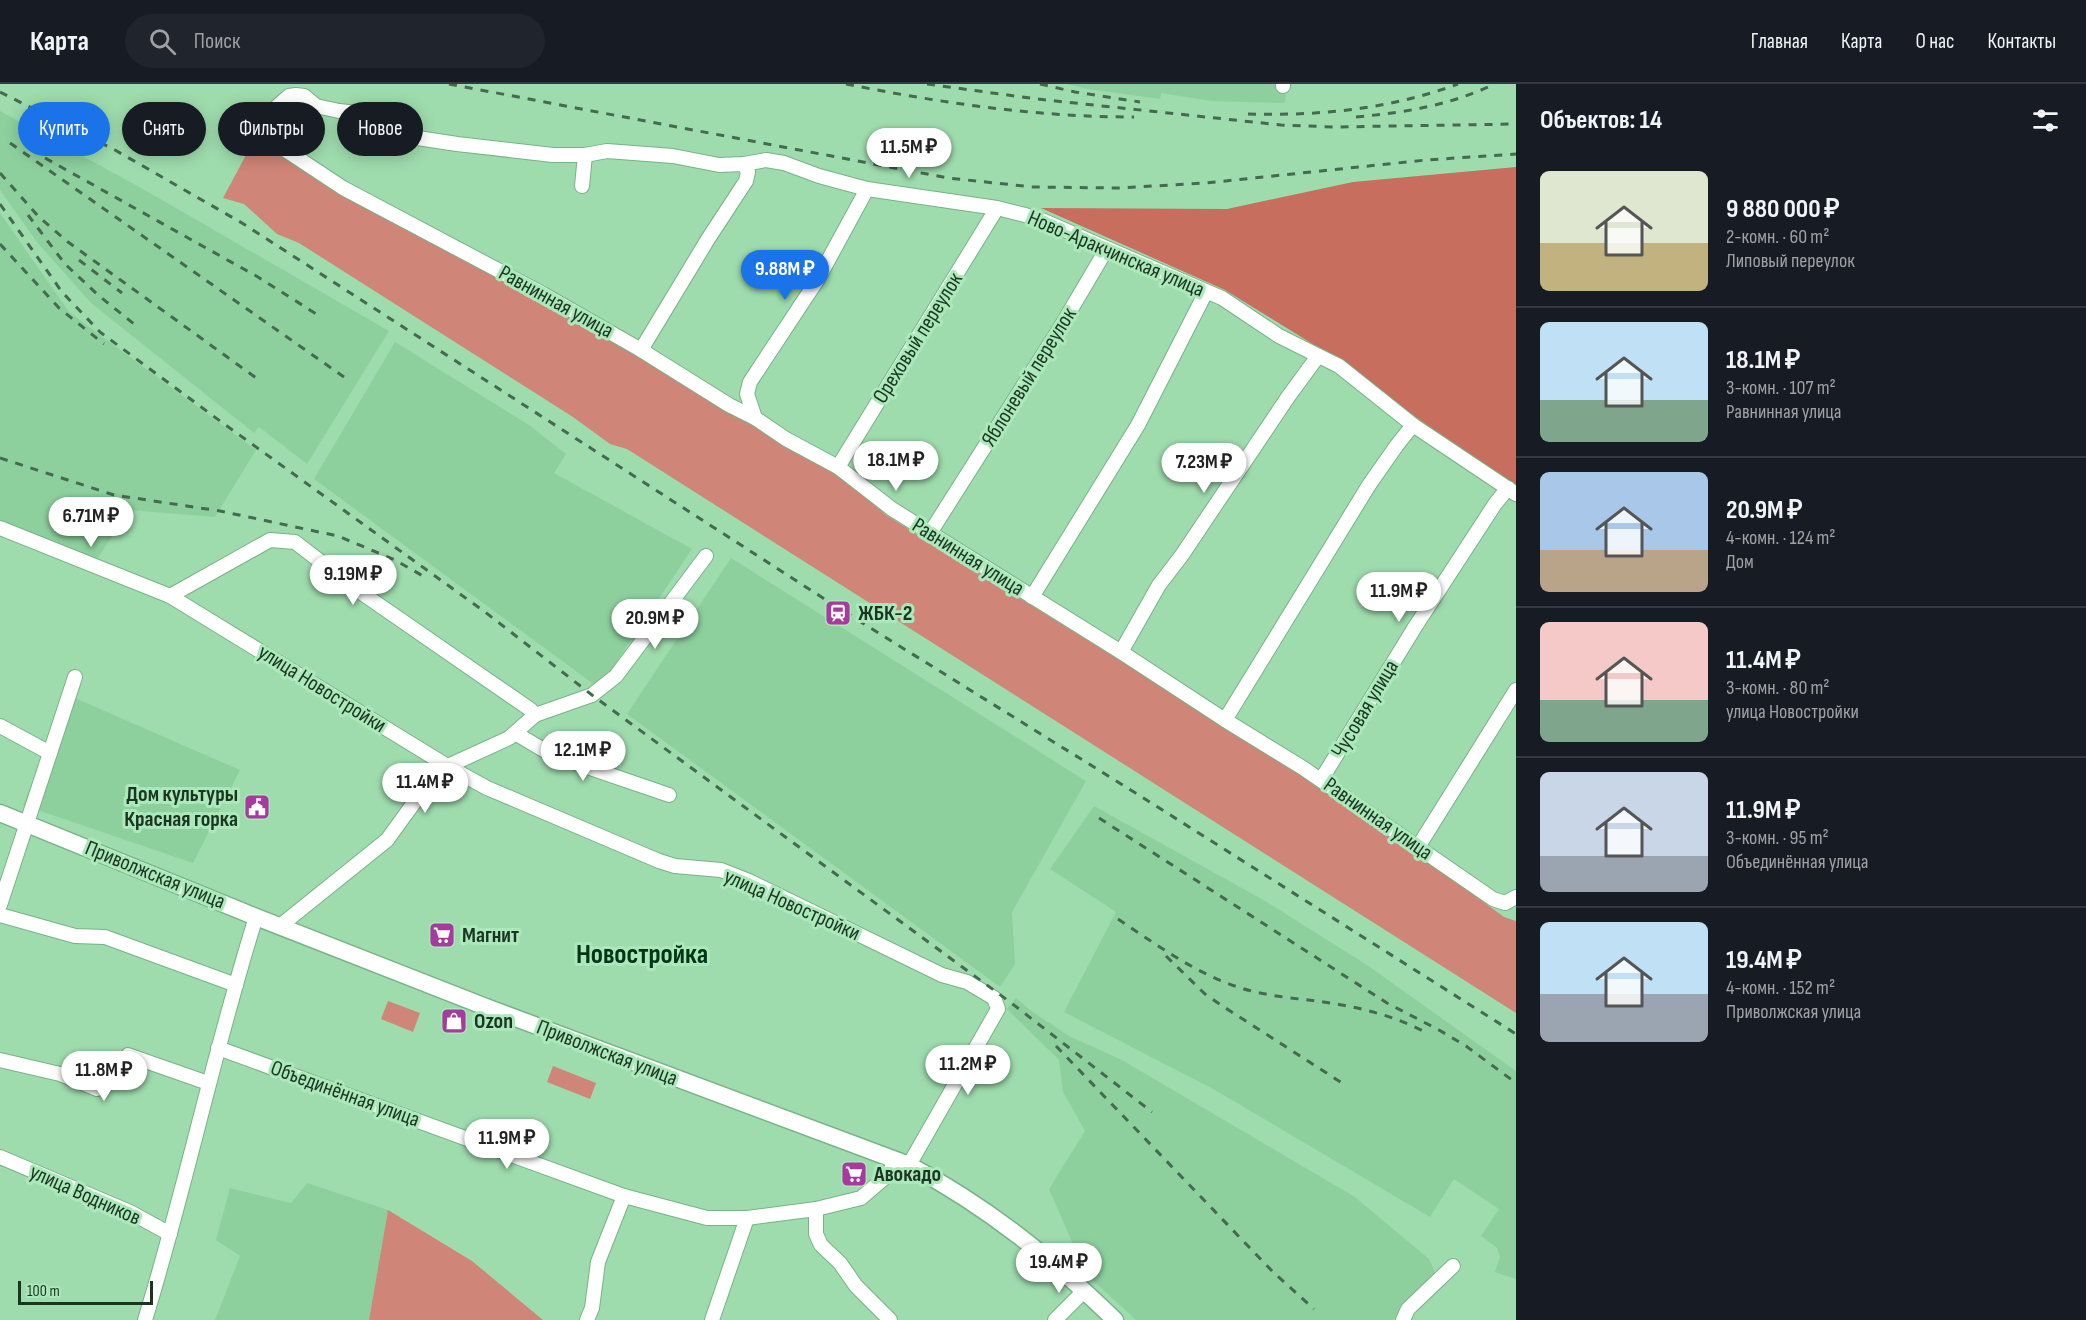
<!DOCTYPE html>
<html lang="ru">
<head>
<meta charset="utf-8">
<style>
	body { margin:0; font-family:"Sofia Sans Condensed",sans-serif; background:#20242c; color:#f1f3f6; height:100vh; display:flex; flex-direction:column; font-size:22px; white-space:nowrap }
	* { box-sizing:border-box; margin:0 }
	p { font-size:20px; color:#9ea1a6 }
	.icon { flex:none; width:33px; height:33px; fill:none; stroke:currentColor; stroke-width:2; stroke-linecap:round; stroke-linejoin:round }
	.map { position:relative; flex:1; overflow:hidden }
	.sheet { display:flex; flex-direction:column; background:#171b24; width:570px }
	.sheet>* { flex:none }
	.banner { position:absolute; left:18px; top:18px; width:570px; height:54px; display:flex; gap:12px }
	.scale { position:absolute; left:18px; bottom:15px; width:135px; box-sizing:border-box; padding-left:6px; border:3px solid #1c3523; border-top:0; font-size:16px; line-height:21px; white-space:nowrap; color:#1c3523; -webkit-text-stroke:4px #abe9ba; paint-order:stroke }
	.price { position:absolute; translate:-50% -51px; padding:0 14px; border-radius:21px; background:#fff; color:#222; font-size:20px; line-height:39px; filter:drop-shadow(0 2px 3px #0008) }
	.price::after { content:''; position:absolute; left:50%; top:36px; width:18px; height:14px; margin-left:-9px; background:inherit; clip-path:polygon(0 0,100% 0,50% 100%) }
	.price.active { background:#1a73e8; color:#fff }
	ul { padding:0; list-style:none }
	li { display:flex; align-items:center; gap:18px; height:150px; padding:0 24px }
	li+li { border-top:2px solid #363941 }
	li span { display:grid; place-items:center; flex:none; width:168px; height:120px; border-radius:9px; color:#555 }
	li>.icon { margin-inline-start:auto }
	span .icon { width:72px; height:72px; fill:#fffc; stroke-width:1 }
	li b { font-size:26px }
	h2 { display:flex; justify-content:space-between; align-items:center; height:72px; padding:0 24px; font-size:26px }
	.chip { padding:0 21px; border-radius:27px; background:#171b24; box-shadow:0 3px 15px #0003; font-size:21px; line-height:54px }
	.chip.active { background:#1a73e8; color:#fff }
	header { display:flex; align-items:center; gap:36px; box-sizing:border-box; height:84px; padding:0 30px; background:#171b24; border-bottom:2px solid #363941 }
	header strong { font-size:28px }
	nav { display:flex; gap:33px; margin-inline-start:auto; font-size:21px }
	.search { width:420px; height:54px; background:#20242c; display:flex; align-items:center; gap:15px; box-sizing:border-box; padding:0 21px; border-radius:33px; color:#9ea1a6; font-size:22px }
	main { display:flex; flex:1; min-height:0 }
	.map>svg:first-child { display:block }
	.built { fill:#8dd09e }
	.green { fill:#cf8577 }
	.forest { fill:#c76e5e }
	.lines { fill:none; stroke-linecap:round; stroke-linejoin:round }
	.minor-casing { stroke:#77b386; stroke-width:16 }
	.major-casing { stroke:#77b386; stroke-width:19 }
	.minor { stroke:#fff; stroke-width:14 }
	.major { stroke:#fff; stroke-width:16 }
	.rail { stroke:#456a4f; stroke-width:3; stroke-dasharray:8 8; stroke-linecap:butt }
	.labels { text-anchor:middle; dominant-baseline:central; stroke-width:6; stroke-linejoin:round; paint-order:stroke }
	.street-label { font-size:22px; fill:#1c3523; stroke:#abe9ba }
	.poi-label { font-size:22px; font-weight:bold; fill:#1c3523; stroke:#abe9ba; text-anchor:start }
	.district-label { font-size:28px; font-weight:bold; fill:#043417; stroke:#abe9ba }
</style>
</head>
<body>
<header>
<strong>Карта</strong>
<div class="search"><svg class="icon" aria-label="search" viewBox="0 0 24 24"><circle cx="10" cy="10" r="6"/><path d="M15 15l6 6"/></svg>Поиск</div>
<nav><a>Главная</a><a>Карта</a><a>О нас</a><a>Контакты</a></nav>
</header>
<main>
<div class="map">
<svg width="1516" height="1236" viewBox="0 0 1516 1236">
	<rect width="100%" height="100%" fill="#9edcad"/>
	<g class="built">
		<path d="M 1067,0 L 1278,0 L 1278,9 L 1286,10 L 1285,19 L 1211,17 L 1161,9 L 1160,15 L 1088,5 Z"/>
		<path d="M 0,27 L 143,105 L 389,247 L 307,380 L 259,343 L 254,349 L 91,219 L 37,158 L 0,106 Z"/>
		<path d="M 0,129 L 69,228 L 256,366 L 215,433 L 129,426 L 96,477 L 0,438 Z"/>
		<path d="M 395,258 L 529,341 L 566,370 L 554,389 L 692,465 L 599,604 L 314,395 Z"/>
		<path d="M 731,474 L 1086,697 L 1012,828 L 1015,880 L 1000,903 L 627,630 Z"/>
		<path d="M 68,611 L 240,686 L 193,779 L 23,721 Z"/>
		<path d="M 1094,722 L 1267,818 L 1367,881 L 1516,987 L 1516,1195 L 1495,1188 L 1500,1173 L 1497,1164 L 1481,1152 L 1499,1125 L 1454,1095 L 1430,1133 L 1215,1006 L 1064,928 L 1116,828 L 1050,785 Z"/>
		<path d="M 1016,914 L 1030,926 L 1069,952 L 1122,976 L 1355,1113 L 1429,1175 L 1438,1195 L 1393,1236 L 1136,1236 L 1086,1190 L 1049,1105 L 1085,1047 L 1063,1008 L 1059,976 L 1007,925 Z"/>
		<path d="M 307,1099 L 388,1126 L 369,1236 L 215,1236 L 240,1172 L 216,1156 L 230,1104 L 291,1119 Z"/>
	</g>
	<g class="green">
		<path d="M 253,58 L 283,69 L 578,236 L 835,387 L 886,431 L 1340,713 L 1504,833 L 1516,837 L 1516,929 L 627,365 L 610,360 L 573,333 L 299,159 L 277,150 L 244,120 L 223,114 Z"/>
		<path d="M 388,917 L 420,929 L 413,948 L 381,935 Z"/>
		<path d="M 553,982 L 596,999 L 590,1015 L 547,998 Z"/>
		<path d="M 388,1126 L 472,1177 L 543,1236 L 369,1236 Z"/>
	</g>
	<path class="forest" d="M 1516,83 L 1516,408 L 1342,278 L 1225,206 L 1041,124 L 1227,125 L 1353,98 Z"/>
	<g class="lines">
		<defs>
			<g id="minor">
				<path d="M 1283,0 L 1283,2"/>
				<path d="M 582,102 L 585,71"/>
				<path d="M 641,266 L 708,155 L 746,97 L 748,88 L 744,80"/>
				<path d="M 755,334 L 747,310 L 750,298 L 818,195 L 867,105"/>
				<path d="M 838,383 L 997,124"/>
				<path d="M 1516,410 L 1413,341 L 1339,282 L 1279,252 L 1222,214 L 1037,134 L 997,124 L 867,105 L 819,92 L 784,79 L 766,76 L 744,80 L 719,81 L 673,72 L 607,67 L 585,71 L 553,71 L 457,60 L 398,51 L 358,29 L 339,27 L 316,22 L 304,12 L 296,11 L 289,12 L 272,27 L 258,44 L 267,49 L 284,65 L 343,104 L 543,210 L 641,266 L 729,321 L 755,334 L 786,355 L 838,383 L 892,425 L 1121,568 L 1225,636 L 1303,684 L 1493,815 L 1505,819 L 1516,813"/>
				<path d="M 0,444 L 170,512 L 449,683 L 487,704 L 659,777 L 675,782 L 721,786 L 749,797 L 942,891 L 967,898 L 994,914 L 998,925 L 909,1081"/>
				<path d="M 930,449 L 1060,244 L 1106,166"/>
				<path d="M 170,512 L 270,456 L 295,458 L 356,505 L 531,626 L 535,631"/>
				<path d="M 1032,513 L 1138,341 L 1206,208"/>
				<path d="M 1121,568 L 1159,501 L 1182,471 L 1288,313 L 1318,272"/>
				<path d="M 1225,636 L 1369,401 L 1397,361 L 1413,341"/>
				<path d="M 0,642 L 50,669"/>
				<path d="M 515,649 L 552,671 L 669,711"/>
				<path d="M 1321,696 L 1415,543 L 1495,420 L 1508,404"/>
				<path d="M 1418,763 L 1516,606"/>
				<path d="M 0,821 L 75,593"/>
				<path d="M 0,831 L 75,852 L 105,853 L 236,901"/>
				<path d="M 280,842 L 387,756 L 437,687 L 509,654 L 535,631 L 592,611 L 616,592 L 706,472"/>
				<path d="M 218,964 L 624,1112 L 707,1134 L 747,1134 L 712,1236"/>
				<path d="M 0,976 L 60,990 L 97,1005 L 107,1000 L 128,971 L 208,999"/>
				<path d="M 0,1073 L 130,1128 L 170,1150"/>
				<path d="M 816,1125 L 816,1150 L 821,1161 L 840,1179 L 856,1202 L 890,1236"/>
				<path d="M 747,1134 L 816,1125 L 861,1114 L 889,1090 L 895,1075"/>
				<path d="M 145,1236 C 186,1103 214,966 256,833"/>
				<path d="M 587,1236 L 592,1224 L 598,1178 L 624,1112"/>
				<path d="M 1055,1236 L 1084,1207"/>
				<path d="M 1403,1236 L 1408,1225 L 1453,1182"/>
			</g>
			<path id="major" d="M 0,729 L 256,833 L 486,923 L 909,1081 C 988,1123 1052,1175 1115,1236"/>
		</defs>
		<use href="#minor" class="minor-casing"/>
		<use href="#major" class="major-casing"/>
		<use href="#minor" class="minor"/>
		<use href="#major" class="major"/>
		<g class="rail">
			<path d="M 449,0 L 948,94 L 1033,103 L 1119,104 L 1206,99 L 1426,76 L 1516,70"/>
			<path d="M 846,0 C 941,19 1037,33 1134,33"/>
			<path d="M 927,0 L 1037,15 L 1281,41 L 1334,43 L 1516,40"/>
			<path d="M 1040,0 L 1075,8 L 1140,18"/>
			<path d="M 0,8 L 115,66 L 242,139 L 840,525 L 1134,708 L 1516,950"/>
			<path d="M 1248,30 C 1320,32 1390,25 1458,0"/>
			<path d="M 1356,33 C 1408,28 1447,22 1495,0"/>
			<path d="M 10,59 L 344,293"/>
			<path d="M 45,74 L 258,193 L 321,233"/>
			<path d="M 0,89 L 39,133 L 68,158 L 259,296"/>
			<path d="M 0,120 L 62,208 L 100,248 L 220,337 L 485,528 L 592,611 L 1010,918 L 1152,1028"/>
			<path d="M 28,131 L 65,180 L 98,211 L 134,240"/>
			<path d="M 0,160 L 59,224 L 104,260"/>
			<path d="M 79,176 L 122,209"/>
			<path d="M 0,374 L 114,411 L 220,427 L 338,452 L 395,476 L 423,492"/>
			<path d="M 1099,734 L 1387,919 L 1439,946 L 1466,962 L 1516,999"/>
			<path d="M 1118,835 C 1157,861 1196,890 1241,904 C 1266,912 1292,914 1317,917 C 1353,922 1390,930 1423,947"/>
			<path d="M 1166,872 L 1205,910 L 1224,923 L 1342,999"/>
			<path d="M 1056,962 L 1273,1188 L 1314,1225"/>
		</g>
	</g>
	<defs>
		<symbol id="station-square" viewBox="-11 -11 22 22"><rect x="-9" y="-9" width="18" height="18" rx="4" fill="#a53b9c" stroke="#abe9ba"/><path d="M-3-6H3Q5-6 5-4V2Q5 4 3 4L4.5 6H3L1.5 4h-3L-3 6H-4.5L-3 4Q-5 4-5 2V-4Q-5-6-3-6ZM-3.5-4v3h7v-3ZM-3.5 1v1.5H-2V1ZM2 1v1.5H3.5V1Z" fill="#fff"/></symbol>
		<symbol id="civic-square" viewBox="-11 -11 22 22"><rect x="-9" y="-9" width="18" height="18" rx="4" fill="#a53b9c" stroke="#abe9ba"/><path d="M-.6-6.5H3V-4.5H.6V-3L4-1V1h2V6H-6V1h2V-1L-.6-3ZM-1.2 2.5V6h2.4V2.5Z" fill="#fff"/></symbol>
		<symbol id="supermarket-square" viewBox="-11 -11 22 22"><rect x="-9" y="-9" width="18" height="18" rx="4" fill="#a53b9c" stroke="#abe9ba"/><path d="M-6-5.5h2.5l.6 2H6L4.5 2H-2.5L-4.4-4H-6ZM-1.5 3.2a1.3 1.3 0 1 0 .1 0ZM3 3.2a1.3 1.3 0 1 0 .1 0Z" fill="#fff"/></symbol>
		<symbol id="shop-square" viewBox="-11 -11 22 22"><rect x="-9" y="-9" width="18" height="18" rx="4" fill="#a53b9c" stroke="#abe9ba"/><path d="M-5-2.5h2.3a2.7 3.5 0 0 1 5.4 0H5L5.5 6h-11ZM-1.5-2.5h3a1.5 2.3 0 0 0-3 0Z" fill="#fff"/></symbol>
	</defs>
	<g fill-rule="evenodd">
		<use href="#station-square" x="823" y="514" width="30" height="30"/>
		<use href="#civic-square" x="242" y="708" width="30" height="30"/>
		<use href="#supermarket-square" x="427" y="836" width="30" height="30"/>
		<use href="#shop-square" x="439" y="922" width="30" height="30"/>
		<use href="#supermarket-square" x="839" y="1075" width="30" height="30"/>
	</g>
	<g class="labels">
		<g class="street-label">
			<text transform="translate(1116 170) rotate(23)">Ново-Аракчинская улица</text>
			<text transform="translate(556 218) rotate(29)">Равнинная улица</text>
			<text transform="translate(918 254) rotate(-58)">Ореховый переулок</text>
			<text transform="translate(1029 293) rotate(-58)">Яблоневый переулок</text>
			<text transform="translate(968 473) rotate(32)">Равнинная улица</text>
			<text transform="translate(322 605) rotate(32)">улица Новостройки</text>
			<text transform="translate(1365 625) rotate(-59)">Чусовая улица</text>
			<text transform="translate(1378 735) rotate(35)">Равнинная улица</text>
			<text transform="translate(155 791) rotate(22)">Приволжская улица</text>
			<text transform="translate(792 821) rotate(24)">улица Новостройки</text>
			<text transform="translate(607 969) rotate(21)">Приволжская улица</text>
			<text transform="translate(345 1010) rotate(20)">Объединённая улица</text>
			<text transform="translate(85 1111) rotate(24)">улица Водников</text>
		</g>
		<g class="poi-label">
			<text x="858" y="529">ЖБК-2</text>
			<text x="238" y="710" text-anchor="end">Дом культуры<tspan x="238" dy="25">Красная горка</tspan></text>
			<text x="462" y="851">Магнит</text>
			<text x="474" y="937">Ozon</text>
			<text x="874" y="1090">Авокадо</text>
		</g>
		<g class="district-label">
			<text x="642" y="870">Новостройка</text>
		</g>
	</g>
</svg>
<div class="scale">100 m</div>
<b class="price" style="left:909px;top:95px">11.5M ₽</b>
<b class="price active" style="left:785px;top:217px">9.88M ₽</b>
<b class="price" style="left:896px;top:408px">18.1M ₽</b>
<b class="price" style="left:1204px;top:410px">7.23M ₽</b>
<b class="price" style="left:91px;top:464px">6.71M ₽</b>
<b class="price" style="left:353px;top:522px">9.19M ₽</b>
<b class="price" style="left:1399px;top:539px">11.9M ₽</b>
<b class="price" style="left:655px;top:566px">20.9M ₽</b>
<b class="price" style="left:583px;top:698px">12.1M ₽</b>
<b class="price" style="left:425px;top:730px">11.4M ₽</b>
<b class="price" style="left:968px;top:1012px">11.2M ₽</b>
<b class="price" style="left:104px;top:1018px">11.8M ₽</b>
<b class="price" style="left:507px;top:1086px">11.9M ₽</b>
<b class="price" style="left:1059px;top:1210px">19.4M ₽</b>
<div class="banner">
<a class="chip active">Купить</a>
<a class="chip">Снять</a>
<a class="chip">Фильтры</a>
<a class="chip">Новое</a>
</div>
</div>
<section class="sheet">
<h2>Объектов: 14<svg class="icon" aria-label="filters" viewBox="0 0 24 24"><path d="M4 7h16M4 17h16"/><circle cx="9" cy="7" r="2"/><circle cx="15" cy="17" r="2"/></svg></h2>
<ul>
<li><span style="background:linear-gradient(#dfe7d0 60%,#c2b280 0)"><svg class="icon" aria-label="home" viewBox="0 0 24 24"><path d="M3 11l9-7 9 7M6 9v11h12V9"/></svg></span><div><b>9 880 000 ₽</b><p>2-комн. · 60 m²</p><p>Липовый переулок</p></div></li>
<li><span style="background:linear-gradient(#bfe0f5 65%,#7fa58c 0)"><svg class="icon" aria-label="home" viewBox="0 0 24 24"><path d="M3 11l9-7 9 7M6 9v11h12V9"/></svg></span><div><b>18.1M ₽</b><p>3-комн. · 107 m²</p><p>Равнинная улица</p></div></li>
<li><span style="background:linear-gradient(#a9c7e8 65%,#b9a48a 0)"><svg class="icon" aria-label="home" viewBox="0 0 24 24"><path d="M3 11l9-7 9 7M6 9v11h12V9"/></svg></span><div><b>20.9M ₽</b><p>4-комн. · 124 m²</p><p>Дом</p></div></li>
<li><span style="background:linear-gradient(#f6c9c9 65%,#7fa58c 0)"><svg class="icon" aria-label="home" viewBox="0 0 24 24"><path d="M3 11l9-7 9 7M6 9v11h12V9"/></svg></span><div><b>11.4M ₽</b><p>3-комн. · 80 m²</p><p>улица Новостройки</p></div></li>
<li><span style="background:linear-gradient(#c9d6e8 70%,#9aa5b1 0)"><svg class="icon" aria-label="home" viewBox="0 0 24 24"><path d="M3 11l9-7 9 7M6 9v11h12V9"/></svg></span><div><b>11.9M ₽</b><p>3-комн. · 95 m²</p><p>Объединённая улица</p></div></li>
<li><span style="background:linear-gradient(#bfe0f5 60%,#9aa5b1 0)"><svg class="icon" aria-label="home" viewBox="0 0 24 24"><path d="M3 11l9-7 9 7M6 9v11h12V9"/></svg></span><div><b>19.4M ₽</b><p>4-комн. · 152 m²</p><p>Приволжская улица</p></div></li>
</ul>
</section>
</main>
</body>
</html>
